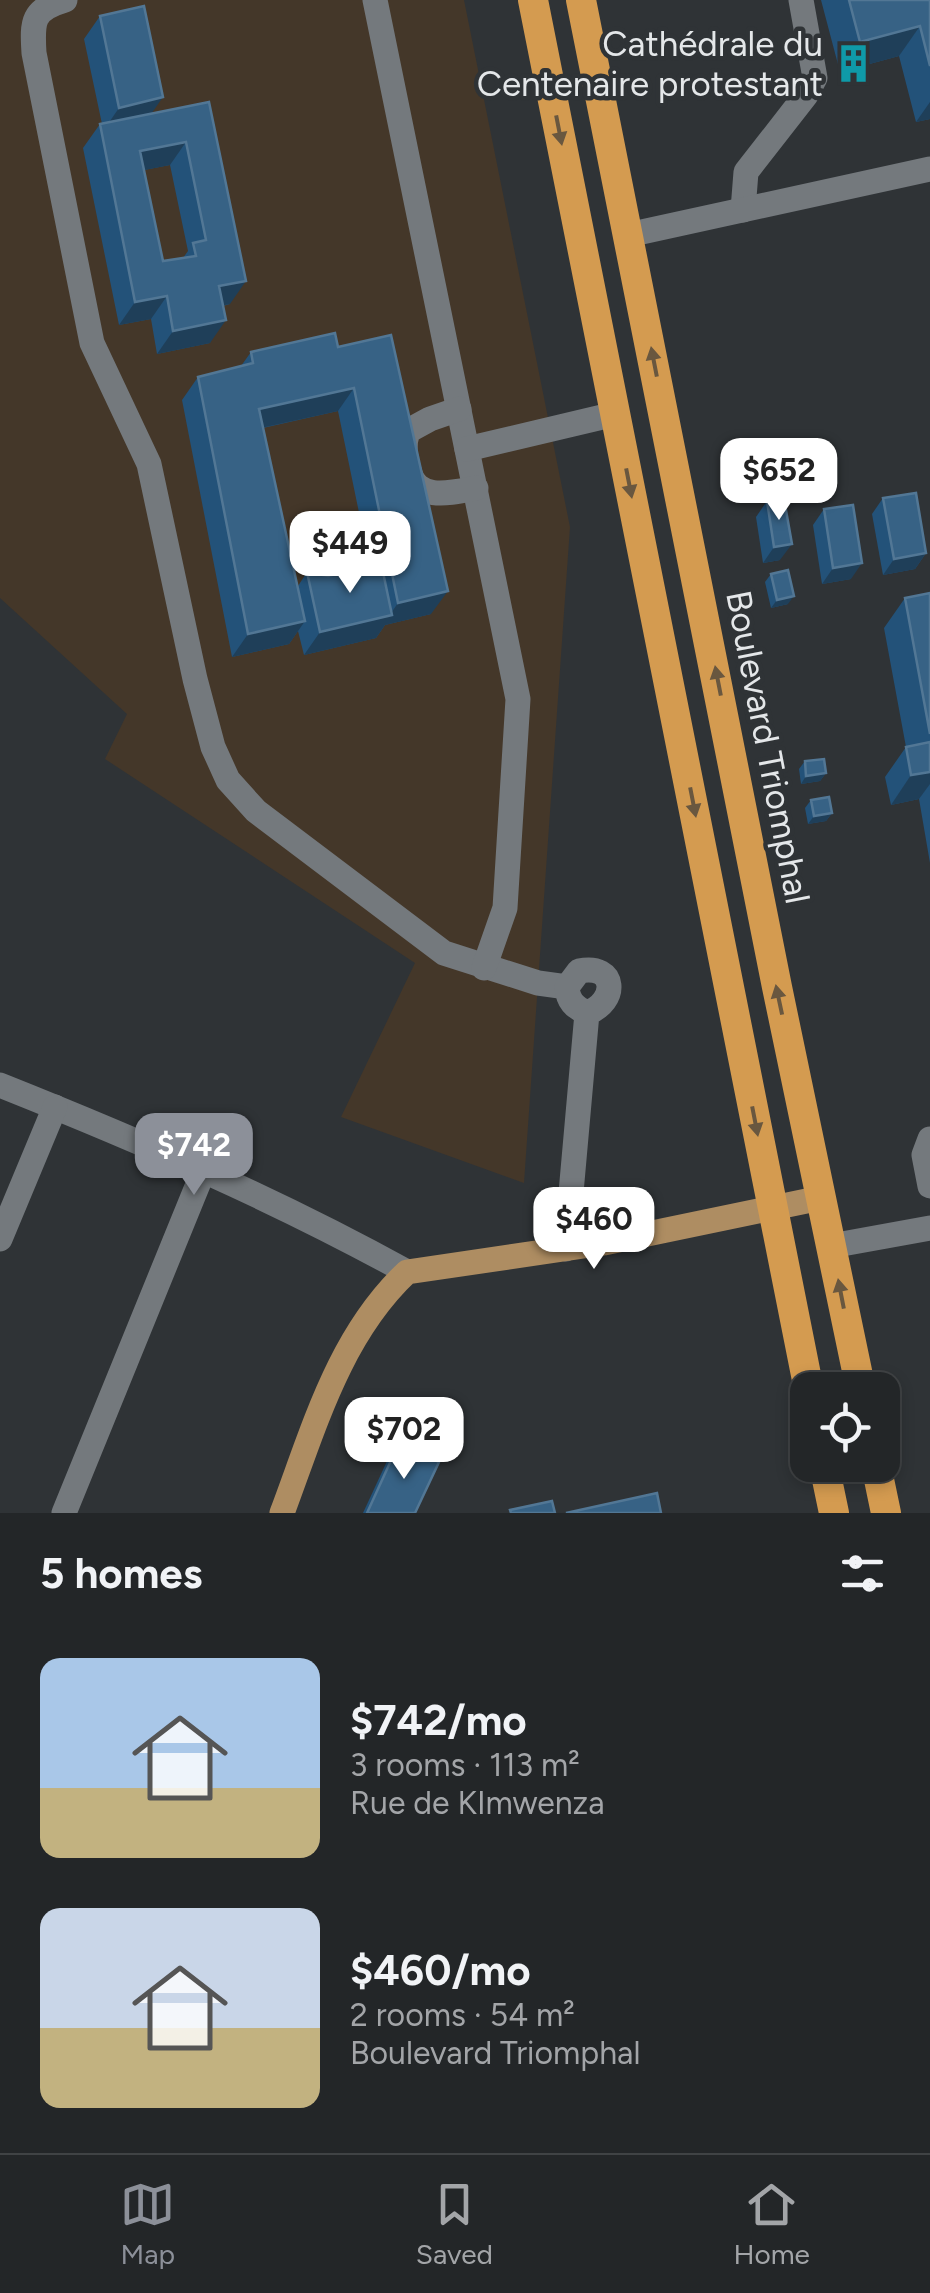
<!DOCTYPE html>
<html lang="en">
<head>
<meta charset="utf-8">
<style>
	body { margin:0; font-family:Figtree,sans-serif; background:#2b2e30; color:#f1f3f6; height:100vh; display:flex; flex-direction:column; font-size:38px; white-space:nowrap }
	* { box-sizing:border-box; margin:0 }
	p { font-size:32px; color:#a3a5a8 }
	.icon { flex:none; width:55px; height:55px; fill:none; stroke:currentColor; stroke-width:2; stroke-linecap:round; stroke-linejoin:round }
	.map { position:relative; height:1513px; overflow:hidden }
	.drawer { display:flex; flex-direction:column; background:#232628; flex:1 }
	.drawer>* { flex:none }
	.tools { position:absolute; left:790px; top:1372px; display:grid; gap:20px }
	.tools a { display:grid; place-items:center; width:110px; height:110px; border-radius:20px; background:#232628; box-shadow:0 5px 15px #0003,0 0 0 2px #404345; font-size:50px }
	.price { position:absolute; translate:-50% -85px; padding:0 22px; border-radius:20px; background:#fff; color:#222; font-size:32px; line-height:65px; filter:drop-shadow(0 2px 5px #0008) }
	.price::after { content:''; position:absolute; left:50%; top:60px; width:30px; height:22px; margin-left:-15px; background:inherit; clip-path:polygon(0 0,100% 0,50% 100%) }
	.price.on { background:#8c9099; color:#fff }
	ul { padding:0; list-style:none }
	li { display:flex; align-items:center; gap:30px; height:250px; padding:0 40px }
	li span { display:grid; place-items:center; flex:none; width:280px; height:200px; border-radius:20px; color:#555 }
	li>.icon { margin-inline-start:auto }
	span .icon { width:120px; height:120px; fill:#fffc; stroke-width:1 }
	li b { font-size:42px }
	h2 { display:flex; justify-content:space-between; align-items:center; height:120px; padding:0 40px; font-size:42px }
	.tab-bar { display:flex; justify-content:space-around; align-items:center; height:140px; border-top:2px solid #404345; background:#232628; font-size:28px; color:#a3a5a8 }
	.tab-bar a { display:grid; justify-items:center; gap:5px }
	.tab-bar .on { color:#8c9099 }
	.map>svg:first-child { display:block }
	.education { fill:#443729 }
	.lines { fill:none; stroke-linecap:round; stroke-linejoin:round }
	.minor { stroke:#74797d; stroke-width:25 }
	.major { stroke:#ae8d62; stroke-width:25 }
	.highway { stroke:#d49b50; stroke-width:30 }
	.wall { fill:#235279; fill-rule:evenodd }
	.shaded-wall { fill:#1f3f59 }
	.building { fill:#376285; stroke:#527795; stroke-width:2.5; fill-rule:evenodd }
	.oneway { fill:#69573f }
	.labels { text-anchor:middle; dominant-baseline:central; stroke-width:9; stroke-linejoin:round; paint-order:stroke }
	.poi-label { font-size:35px; fill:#e4e7e9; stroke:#2f3336; text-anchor:end }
	.street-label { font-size:35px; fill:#e4e7e9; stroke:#2f3336 }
</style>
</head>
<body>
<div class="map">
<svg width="930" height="1513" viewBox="0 0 930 1513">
	<rect width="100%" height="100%" fill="#2f3336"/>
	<path class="education" d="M 0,0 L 464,0 L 570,527 L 524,1183 L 341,1117 L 415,963 L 105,759 L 127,714 L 0,598 Z"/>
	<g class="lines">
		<g class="minor">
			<path d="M 65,0 C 32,10 32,21 34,53 L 92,343 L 149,464 L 195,679 L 213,747 L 228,780 L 256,811 L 444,953 L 538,983 L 567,987"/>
			<path d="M 375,0 L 518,699 L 505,908 L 484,968"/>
			<path d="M 743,210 L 746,172 L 806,95 L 815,78 L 801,0"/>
			<path d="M 628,235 L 930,169"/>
			<path d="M 459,409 L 430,419 L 408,431 C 403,446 405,455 409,470 C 417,502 450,493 476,488"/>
			<path d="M 467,449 L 615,414"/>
			<path d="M 0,1085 C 138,1140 277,1200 407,1272"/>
			<path d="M 930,1139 L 924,1155 L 930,1186"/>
			<path d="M 0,1239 L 55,1107"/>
			<path d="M 831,1246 L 930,1228"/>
			<path d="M 566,1249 L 587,1013 C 618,1002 617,963 579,971 L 567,987 C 568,1001 574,1007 587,1013"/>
			<path d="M 64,1513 L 203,1172"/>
		</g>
		<path class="major" d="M 282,1513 C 314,1428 339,1336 407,1272 L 604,1243 L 821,1198"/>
		<g class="highway">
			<path d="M 533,0 L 809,1390"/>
			<path d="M 581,0 L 777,987 L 861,1390"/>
			<path d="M 824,1465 L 834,1513"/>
			<path d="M 876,1465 L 886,1513"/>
		</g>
	</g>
	<g class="wall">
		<path d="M 821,0 L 930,0 L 930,119 L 916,122 L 899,56 L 840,72 Z"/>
		<path d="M 100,16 L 151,114 L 209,102 L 230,304 L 223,306 L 210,343 L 157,354 L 151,319 L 119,325 L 83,148 L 100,124 L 102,124 L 84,39 ZM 170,165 L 188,251 L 183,258 L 163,261 L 144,170 Z"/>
		<path d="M 391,335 L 431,614 L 385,625 L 376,638 L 304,655 L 298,631 L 289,644 L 232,657 L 182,400 L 198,377 L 241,366 L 251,352 L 338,347 ZM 338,411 L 369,561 L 360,568 L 328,576 L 307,572 L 298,586 L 263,428 Z"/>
		<path d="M 883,498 L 926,553 L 915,569 L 883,575 L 872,514 Z"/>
		<path d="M 767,501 L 780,560 L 763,563 L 756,517 Z"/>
		<path d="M 824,509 L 851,579 L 822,584 L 813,525 Z"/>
		<path d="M 771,574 L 788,604 L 771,608 L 765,582 Z"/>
		<path d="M 930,593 L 930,863 L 919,799 L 891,805 L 885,777 L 906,747 L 884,628 L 905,598 Z"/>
		<path d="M 805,761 L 826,773 L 820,781 L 801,784 L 799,769 Z"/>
		<path d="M 811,800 L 832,813 L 826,821 L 808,824 L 805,808 Z"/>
		<path d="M 399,1443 L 415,1513 L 363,1513 L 388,1459 Z"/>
	</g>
	<g class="shaded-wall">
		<path d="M 920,26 L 899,56 L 840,72 L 860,42 Z"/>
		<path d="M 163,97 L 147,120 L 103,131 L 119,108 Z"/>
		<path d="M 930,102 L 930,119 L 916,122 Z"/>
		<path d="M 186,142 L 170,165 L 124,174 L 140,151 Z"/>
		<path d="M 246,281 L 230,304 L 203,309 L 219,286 Z"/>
		<path d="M 167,296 L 151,319 L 119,325 L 135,302 Z"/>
		<path d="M 226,320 L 210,343 L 157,354 L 173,331 Z"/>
		<path d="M 354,388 L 338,411 L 243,432 L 259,409 Z"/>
		<path d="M 792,544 L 780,560 L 763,563 L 774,547 Z"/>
		<path d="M 926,553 L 915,569 L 883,575 L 894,559 Z"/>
		<path d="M 862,563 L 851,579 L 822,584 L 833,568 Z"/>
		<path d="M 448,591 L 431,614 L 385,625 L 376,638 L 304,655 L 320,632 L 389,616 L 398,603 Z"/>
		<path d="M 794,596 L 788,604 L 771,608 L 777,600 Z"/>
		<path d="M 305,621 L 289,644 L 232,657 L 248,634 Z"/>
		<path d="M 930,772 L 930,784 L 919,799 L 891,805 L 911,775 Z"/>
		<path d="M 826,773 L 820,781 L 801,784 L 806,776 Z"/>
		<path d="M 832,813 L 826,821 L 808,824 L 814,816 Z"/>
	</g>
	<g class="building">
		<path d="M 849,0 L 930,0 L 930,66 L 920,26 L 860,42 Z"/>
		<path d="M 144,6 L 163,97 L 119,108 L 100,16 Z"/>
		<path d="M 209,102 L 246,281 L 219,286 L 226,320 L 173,331 L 167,296 L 135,302 L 100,124 ZM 186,142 L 206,240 L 193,243 L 196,256 L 163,261 L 140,151 Z"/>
		<path d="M 335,333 L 338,347 L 391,335 L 448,591 L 398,603 L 354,388 L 259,409 L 305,621 L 248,634 L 198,377 L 253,363 L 251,352 Z"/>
		<path d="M 916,493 L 926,553 L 894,559 L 883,498 Z"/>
		<path d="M 784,499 L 792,544 L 774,547 L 767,501 Z"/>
		<path d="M 853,505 L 862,563 L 833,568 L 824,509 Z"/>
		<path d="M 379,553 L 392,615 L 320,632 L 307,572 L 328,576 L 360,568 Z"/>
		<path d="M 788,570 L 794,596 L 777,600 L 771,574 Z"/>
		<path d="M 930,593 L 930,734 L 905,598 Z"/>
		<path d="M 930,742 L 930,772 L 911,775 L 906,747 Z"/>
		<path d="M 824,759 L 826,773 L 806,776 L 805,761 Z"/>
		<path d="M 829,797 L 832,813 L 814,816 L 811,800 Z"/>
		<path d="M 399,1443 L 439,1462 L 415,1513 L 367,1513 Z"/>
		<path d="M 657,1493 L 661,1513 L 566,1513 Z"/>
		<path d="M 552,1501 L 555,1513 L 511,1513 L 510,1510 Z"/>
	</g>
	<defs><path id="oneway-solid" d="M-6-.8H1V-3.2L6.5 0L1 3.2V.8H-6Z" transform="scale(2.5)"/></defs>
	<g class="oneway">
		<use href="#oneway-solid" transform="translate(559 130) rotate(79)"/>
		<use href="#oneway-solid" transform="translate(654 362) rotate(-101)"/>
		<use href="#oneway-solid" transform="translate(629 483) rotate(79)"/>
		<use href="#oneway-solid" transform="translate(718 681) rotate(-101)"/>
		<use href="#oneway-solid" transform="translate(693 802) rotate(79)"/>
		<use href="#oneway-solid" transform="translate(779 1000) rotate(-102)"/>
		<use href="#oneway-solid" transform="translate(755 1121) rotate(79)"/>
		<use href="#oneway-solid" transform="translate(841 1294) rotate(-101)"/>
	</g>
	<defs>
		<symbol id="building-bare" viewBox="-9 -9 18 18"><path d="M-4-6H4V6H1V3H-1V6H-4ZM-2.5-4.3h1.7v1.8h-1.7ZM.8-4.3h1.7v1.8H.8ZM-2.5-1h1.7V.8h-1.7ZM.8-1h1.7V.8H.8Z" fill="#0f9aa8" stroke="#2f3336" stroke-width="2.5" paint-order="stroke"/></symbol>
	</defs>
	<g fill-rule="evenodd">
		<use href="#building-bare" x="826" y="36" width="55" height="55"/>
	</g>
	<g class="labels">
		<g class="poi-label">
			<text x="823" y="44">Cathédrale du<tspan x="823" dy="40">Centenaire protestant</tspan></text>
		</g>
		<g class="street-label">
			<text transform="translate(768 747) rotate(79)">Boulevard Triomphal</text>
		</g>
	</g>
</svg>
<div class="tools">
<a><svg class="icon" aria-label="locate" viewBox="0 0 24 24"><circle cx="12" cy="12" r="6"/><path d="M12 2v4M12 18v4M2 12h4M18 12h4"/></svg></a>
</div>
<b class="price" style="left:779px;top:523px">$652</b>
<b class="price" style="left:350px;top:596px">$449</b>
<b class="price on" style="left:194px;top:1198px">$742</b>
<b class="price" style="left:594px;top:1272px">$460</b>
<b class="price" style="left:404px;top:1482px">$702</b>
</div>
<section class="drawer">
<h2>5 homes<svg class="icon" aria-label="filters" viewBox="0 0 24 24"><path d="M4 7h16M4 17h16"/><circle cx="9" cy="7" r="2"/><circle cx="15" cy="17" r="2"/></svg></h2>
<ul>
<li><span style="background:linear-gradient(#a9c7e8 65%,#c2b280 0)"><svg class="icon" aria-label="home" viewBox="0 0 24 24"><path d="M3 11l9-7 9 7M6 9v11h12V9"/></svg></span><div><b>$742/mo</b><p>3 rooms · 113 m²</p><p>Rue de KImwenza</p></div></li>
<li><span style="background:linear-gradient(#c9d6e8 60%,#c2b280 0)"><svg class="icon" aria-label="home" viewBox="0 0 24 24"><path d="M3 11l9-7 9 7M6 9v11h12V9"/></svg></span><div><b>$460/mo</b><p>2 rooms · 54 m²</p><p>Boulevard Triomphal</p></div></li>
</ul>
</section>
<nav class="tab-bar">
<a class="on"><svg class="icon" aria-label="map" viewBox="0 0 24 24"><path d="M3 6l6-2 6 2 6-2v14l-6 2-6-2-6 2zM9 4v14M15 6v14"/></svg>Map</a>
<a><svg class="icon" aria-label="saved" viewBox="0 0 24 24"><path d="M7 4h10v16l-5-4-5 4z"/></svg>Saved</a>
<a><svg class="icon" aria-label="home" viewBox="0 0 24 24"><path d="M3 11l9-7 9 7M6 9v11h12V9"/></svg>Home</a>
</nav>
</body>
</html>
